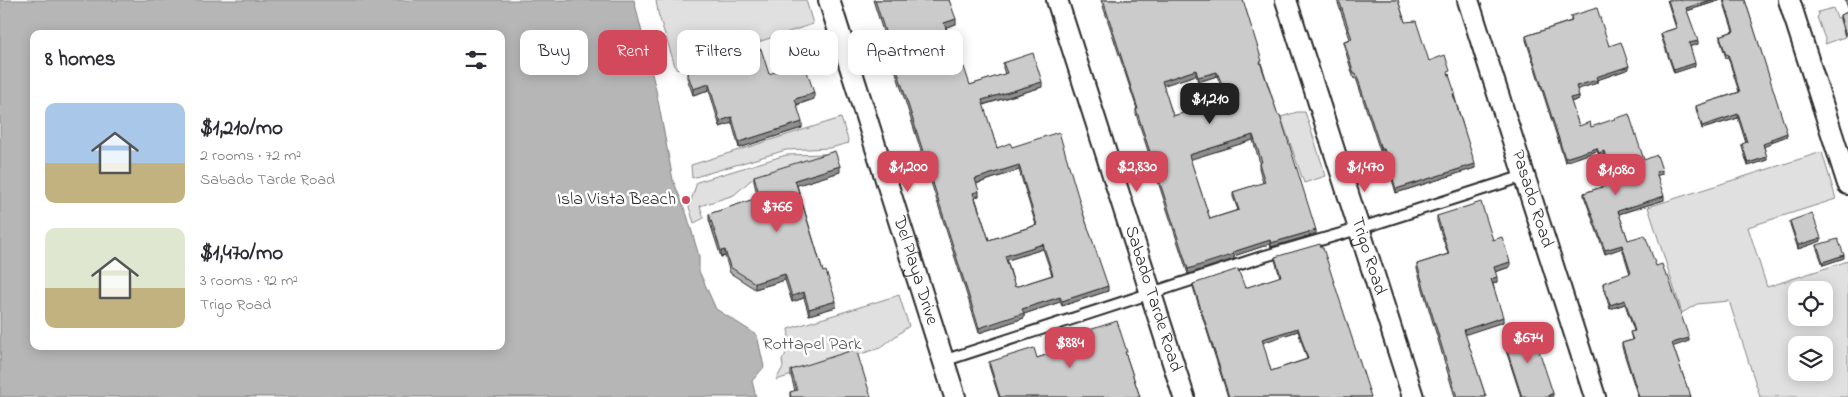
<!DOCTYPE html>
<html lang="en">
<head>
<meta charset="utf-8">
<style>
	body { margin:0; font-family:"Indie Flower",sans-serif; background:#f2f2f3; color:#2b2b33; height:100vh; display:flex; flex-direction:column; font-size:19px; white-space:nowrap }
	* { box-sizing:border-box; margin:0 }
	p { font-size:16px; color:#7c7c81 }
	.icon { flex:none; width:28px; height:28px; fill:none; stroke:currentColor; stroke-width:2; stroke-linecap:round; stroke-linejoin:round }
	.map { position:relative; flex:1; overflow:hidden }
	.details { position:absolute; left:30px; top:30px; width:475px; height:320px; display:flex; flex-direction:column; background:#fff; border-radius:10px; box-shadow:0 2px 12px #0003 }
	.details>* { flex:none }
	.top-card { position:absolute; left:520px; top:30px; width:475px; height:45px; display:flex; gap:10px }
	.fabs { position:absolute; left:1788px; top:281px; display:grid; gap:10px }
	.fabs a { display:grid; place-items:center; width:45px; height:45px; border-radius:10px; background:#fff; box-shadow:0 2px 12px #0003; font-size:25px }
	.price { position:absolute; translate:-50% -42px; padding:0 11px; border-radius:10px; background:#d1495b; color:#fff; font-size:16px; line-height:32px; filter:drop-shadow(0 1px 2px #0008) }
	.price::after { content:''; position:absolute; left:50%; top:30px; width:15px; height:11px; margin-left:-8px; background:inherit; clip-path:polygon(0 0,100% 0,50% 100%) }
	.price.selected { background:#222; color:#fff }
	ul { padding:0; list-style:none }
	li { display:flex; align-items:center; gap:15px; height:125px; padding:0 15px }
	li span { display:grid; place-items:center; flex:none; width:140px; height:100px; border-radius:10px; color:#555 }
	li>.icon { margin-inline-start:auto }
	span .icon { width:60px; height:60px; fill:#fffc; stroke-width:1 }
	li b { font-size:21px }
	h2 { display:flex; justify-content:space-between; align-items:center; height:60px; padding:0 15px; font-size:21px }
	.pill { padding:0 18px; border-radius:10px; background:#fff; box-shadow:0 2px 12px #0003; font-size:18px; line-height:45px }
	.pill.selected { background:#d1495b; color:#fff }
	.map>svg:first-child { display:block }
	.green { fill:#e0e0e0; stroke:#868686; fill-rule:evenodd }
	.water { fill:#b6b6b6; stroke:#7e7e7e; fill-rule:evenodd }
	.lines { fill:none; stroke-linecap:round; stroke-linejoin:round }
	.service-casing { stroke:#2b2b2b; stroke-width:14 }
	.minor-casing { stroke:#2b2b2b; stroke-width:24 }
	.service { stroke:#fff; stroke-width:10 }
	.minor { stroke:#fff; stroke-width:20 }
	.wall { fill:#afafaf; stroke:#2b2b2b; fill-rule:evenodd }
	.shaded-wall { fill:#8e8e8e; stroke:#2b2b2b }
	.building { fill:#cbcbcb; stroke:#2b2b2b; fill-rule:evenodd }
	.poi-dot { fill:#d1495b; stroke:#fff; stroke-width:2 }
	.labels { text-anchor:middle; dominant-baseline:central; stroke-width:5; stroke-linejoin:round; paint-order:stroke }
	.street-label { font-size:18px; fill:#2b2b2b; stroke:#fff }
	.poi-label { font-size:18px; fill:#2b2b2b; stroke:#fff; text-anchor:end }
	.park-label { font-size:18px; fill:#585858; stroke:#fff }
</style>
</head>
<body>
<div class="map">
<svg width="1848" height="397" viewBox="0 0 1848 397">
	<rect width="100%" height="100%" fill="#fff"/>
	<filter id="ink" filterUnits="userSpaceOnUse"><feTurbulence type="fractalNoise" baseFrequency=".02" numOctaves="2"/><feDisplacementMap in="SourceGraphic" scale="10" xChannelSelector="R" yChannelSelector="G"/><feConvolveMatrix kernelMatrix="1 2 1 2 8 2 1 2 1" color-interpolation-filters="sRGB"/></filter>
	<g filter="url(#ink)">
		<g class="green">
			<path d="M 656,0 L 806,0 L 813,24 L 676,69 L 658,13 Z"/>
			<path d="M 1833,8 L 1837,18 L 1839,17 L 1845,37 L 1825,44 L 1826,42 L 1817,17 L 1819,15 L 1818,12 Z"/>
			<path d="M 1297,112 L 1305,112 L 1326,176 L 1304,183 L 1281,117 Z"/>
			<path d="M 841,118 L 849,143 L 830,148 L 786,150 L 692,178 L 691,165 Z"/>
			<path d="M 835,152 L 836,153 L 751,180 L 734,195 L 700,206 L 704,218 L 694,223 L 689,207 L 697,182 L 786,155 L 826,154 Z"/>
			<path d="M 1822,152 L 1836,199 L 1748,227 L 1767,287 L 1848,261 L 1848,397 L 1760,397 L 1729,301 L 1697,304 L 1682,313 L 1648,207 ZM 1796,290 L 1824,290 L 1824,318 L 1796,318 ZM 1796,345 L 1824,345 L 1824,372 L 1796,372 Z"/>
			<path d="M 899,295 L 909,326 L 880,348 L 776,380 L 783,367 L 782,360 C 788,353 790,338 788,329 Z"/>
		</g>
		<path class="water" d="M 0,0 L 634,0 L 656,90 L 673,180 L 687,215 L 699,256 L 699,271 L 716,309 L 757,335 L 764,367 L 752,381 L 756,397 L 0,397 ZM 34,34 L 501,34 L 501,346 L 34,346 Z"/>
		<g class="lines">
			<defs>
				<path id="service" d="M 943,361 L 1265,256 L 1358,229 L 1524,176"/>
				<g id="minor">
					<path id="s1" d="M 829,0 L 955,397"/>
					<path id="s2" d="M 1057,0 L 1184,397"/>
					<path id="s3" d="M 1286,0 L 1413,397"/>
					<path id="s4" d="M 1468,0 L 1595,397"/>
					<path d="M 1789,0 L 1848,184"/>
				</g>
			</defs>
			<use href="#service" class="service-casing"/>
			<use href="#minor" class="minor-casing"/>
			<use href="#service" class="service"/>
			<use href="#minor" class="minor"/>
		</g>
		<g class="wall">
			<path d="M 873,0 L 949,0 L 956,24 L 946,27 L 959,68 L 970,85 L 1005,74 L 1003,68 L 1003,63 L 1042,87 L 983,105 L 997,148 L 1012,147 L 1083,213 L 1108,291 L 1062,306 L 1060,302 L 1024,314 L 1024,318 L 979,333 ZM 1019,170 L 1036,225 L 989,240 L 975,197 L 979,196 L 976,184 ZM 1043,249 L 1052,275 L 1015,287 L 1007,260 Z"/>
			<path d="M 1101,0 L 1243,0 L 1262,66 L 1316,234 L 1271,247 L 1270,244 L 1234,256 L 1234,259 L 1188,274 L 1136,114 L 1136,109 L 1137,109 ZM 1196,75 L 1198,82 L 1217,76 L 1227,100 L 1173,116 L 1163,85 ZM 1253,140 L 1260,163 L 1259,163 L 1259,168 L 1263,183 L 1233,192 L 1233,197 L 1238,210 L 1210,219 L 1190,159 Z"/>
			<path d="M 1337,0 L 1398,0 L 1405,22 L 1429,61 L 1450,75 L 1449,76 L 1455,98 L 1475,168 L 1396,193 L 1384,153 L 1381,154 L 1356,78 L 1354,79 L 1344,46 L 1344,41 L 1350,39 Z"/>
			<path d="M 1667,0 L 1721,0 L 1687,11 L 1698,44 L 1690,46 L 1695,66 L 1674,73 L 1661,36 L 1661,33 L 1676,28 Z"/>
			<path d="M 1723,0 L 1745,0 L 1787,136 L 1771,142 L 1771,144 L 1764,146 L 1767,160 L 1748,166 L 1742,147 L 1742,144 L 1746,143 L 1738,118 L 1702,129 L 1696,109 L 1696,106 L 1739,92 L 1728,57 L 1726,58 L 1720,39 L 1720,36 L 1733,31 Z"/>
			<path d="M 1848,12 L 1845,36 L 1840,18 L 1840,15 Z"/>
			<path d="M 1571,16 L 1609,46 L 1629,69 L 1597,80 L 1597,83 L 1577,89 L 1579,99 L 1571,102 L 1579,126 L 1591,127 L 1644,160 L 1662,174 L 1657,175 L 1664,200 L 1619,214 L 1628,240 L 1656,266 L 1689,341 L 1673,346 L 1687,387 L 1691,397 L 1638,397 L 1622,347 L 1622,343 L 1632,340 L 1630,332 L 1634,331 L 1625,304 L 1610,309 L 1603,286 L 1603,283 L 1630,274 L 1622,248 L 1605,254 L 1584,196 L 1584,193 L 1613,183 L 1604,155 L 1599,156 L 1597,151 L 1565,162 L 1526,40 L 1526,36 L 1571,21 Z"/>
			<path d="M 687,72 L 769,74 L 814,99 L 797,105 L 802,128 L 739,148 L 732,123 L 720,127 L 709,90 L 693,95 L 687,78 Z"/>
			<path d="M 840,172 L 797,185 L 823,272 L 836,307 L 809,315 L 804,298 L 792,302 L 785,280 L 755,289 L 730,273 L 725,256 L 721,257 L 709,220 L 709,214 L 758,198 L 754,182 L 754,176 Z"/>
			<path d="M 1437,216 L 1493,240 L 1510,267 L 1495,272 L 1497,282 L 1493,284 L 1503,322 L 1465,334 L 1486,397 L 1455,397 L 1417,269 L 1417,264 L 1448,254 L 1437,221 Z"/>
			<path d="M 1790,221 L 1821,241 L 1798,249 L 1790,224 Z"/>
			<path d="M 1817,245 L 1844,258 L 1823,265 L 1817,249 Z"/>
			<path d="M 1275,257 L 1371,397 L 1228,397 L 1193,287 L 1193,284 L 1245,288 L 1280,277 L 1275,260 ZM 1298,331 L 1307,359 L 1271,371 L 1262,342 Z"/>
			<path d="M 1502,335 L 1553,396 L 1521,397 L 1502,338 Z"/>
			<path d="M 1071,336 L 1127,355 L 1126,355 L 1140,397 L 999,397 L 989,366 L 989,362 L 1037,358 L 1074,346 L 1071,339 Z"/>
			<path d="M 791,370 L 871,397 L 790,397 L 790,392 L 795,391 L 791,376 Z"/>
		</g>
		<g class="shaded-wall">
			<path d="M 1711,0 L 1721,0 L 1686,11 L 1686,8 Z"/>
			<path d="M 956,19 L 956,24 L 944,28 L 944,23 Z"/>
			<path d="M 1698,41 L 1698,44 L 1689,47 L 1689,43 Z"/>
			<path d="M 1695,63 L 1695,66 L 1674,73 L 1674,70 Z"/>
			<path d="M 1629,66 L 1629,69 L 1597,80 L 1597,83 L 1576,90 L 1576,86 L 1596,77 Z"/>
			<path d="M 1196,70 L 1196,75 L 1162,86 L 1162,81 Z"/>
			<path d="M 1217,72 L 1217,76 L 1198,82 L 1198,77 Z"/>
			<path d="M 1042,82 L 1042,87 L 982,105 L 982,100 Z"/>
			<path d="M 709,84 L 709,90 L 693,95 L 693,89 Z"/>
			<path d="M 814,93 L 814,99 L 795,105 L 795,99 Z"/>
			<path d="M 1579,96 L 1579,99 L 1570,102 L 1570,98 Z"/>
			<path d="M 1738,114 L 1738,118 L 1702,129 L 1702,126 Z"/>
			<path d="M 732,117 L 732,123 L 720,127 L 720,121 Z"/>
			<path d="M 802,122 L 802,128 L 739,148 L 739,142 Z"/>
			<path d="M 1787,133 L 1787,136 L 1771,142 L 1771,144 L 1763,147 L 1763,144 L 1771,139 Z"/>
			<path d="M 1253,135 L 1253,140 L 1189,160 L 1189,155 Z"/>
			<path d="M 1597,148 L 1597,151 L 1565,162 L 1565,158 Z"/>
			<path d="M 1381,149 L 1384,149 L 1384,153 L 1381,154 Z"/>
			<path d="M 1604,151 L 1604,155 L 1599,156 L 1599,153 Z"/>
			<path d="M 1767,157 L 1767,160 L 1748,166 L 1748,163 Z"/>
			<path d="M 1475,164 L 1475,168 L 1396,193 L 1396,189 Z"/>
			<path d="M 1019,165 L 1019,170 L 975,184 L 975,179 Z"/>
			<path d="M 840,166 L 840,172 L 795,186 L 795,180 Z"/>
			<path d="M 1662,170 L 1662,174 L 1656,176 L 1656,172 Z"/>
			<path d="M 979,191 L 979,196 L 973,198 L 973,193 Z"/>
			<path d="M 1664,196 L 1664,200 L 1618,214 L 1618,211 Z"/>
			<path d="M 1316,230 L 1316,234 L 1271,247 L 1271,243 Z"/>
			<path d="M 1821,238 L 1821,241 L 1798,249 L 1798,245 Z"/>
			<path d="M 1270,240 L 1270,244 L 1234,256 L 1234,259 L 1188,274 L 1188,269 L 1233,252 Z"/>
			<path d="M 1043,244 L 1043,249 L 1005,261 L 1005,256 Z"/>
			<path d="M 1622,245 L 1622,248 L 1605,254 L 1605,250 Z"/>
			<path d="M 725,250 L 725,256 L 721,257 L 721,251 Z"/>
			<path d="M 1844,255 L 1844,258 L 1823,265 L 1823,262 Z"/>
			<path d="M 1510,262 L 1510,267 L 1494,272 L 1494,267 Z"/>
			<path d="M 785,274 L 785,280 L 755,289 L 755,283 Z"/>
			<path d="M 1497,277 L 1497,282 L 1491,284 L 1491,279 Z"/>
			<path d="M 1108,286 L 1108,291 L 1062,306 L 1062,301 Z"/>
			<path d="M 804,292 L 804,298 L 792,302 L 792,296 Z"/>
			<path d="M 1060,297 L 1060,302 L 1024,314 L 1024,318 L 979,333 L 979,328 L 1022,309 Z"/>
			<path d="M 1625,300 L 1625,304 L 1610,309 L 1610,305 Z"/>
			<path d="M 836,301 L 836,307 L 809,315 L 809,309 Z"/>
			<path d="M 1503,317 L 1503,322 L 1464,335 L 1464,330 Z"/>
			<path d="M 1298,328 L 1298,331 L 1262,343 L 1262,339 Z"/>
			<path d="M 1689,338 L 1689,341 L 1672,347 L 1672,343 Z"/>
			<path d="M 1553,393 L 1553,396 L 1549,397 L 1549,395 Z"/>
		</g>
		<g class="building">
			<path d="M 875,0 L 949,0 L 956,19 L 944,23 L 959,68 L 964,67 L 970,85 L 1007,73 L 1003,63 L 1033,53 L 1042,82 L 982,100 L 997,148 L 1010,143 L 1012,147 L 1059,132 L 1083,213 L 1108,286 L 1062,301 L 1060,297 L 1022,309 L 1024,313 L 979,328 ZM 1019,165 L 1037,225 L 989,240 L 973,193 L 979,191 L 975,179 ZM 1043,244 L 1053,275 L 1015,287 L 1005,256 Z"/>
			<path d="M 1103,0 L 1243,0 L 1262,61 L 1260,62 L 1278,115 L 1280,115 L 1316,230 L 1271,243 L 1270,240 L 1233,252 L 1234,254 L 1188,269 L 1136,109 L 1138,109 ZM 1196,70 L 1198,77 L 1217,72 L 1228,99 L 1173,116 L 1162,81 ZM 1253,135 L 1262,162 L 1259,163 L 1265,182 L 1233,192 L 1239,210 L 1210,219 L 1189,155 Z"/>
			<path d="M 1339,0 L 1398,0 L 1405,22 L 1416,21 L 1429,61 L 1445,55 L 1450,71 L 1448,72 L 1455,93 L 1453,94 L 1475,164 L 1396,189 L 1384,149 L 1381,149 L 1356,73 L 1354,74 L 1344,41 L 1352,39 Z"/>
			<path d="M 1668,0 L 1711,0 L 1686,8 L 1698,41 L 1689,43 L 1695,63 L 1674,70 L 1661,33 L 1677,28 Z"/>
			<path d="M 1724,0 L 1745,0 L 1787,133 L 1771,139 L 1771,141 L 1763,144 L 1767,157 L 1748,163 L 1742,144 L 1747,142 L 1738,114 L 1702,126 L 1696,106 L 1740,92 L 1728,54 L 1726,55 L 1720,36 L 1734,31 Z"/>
			<path d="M 1845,0 L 1848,0 L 1848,8 Z"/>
			<path d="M 1597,8 L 1609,46 L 1621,42 L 1629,66 L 1596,77 L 1597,80 L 1576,86 L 1579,96 L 1570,98 L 1579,126 L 1590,122 L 1591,127 L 1629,114 L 1644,160 L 1657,155 L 1662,170 L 1656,172 L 1664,196 L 1618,211 L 1628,240 L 1645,235 L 1656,266 L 1662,264 L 1666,276 L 1668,276 L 1689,338 L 1672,343 L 1687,387 L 1688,387 L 1691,397 L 1639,397 L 1622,343 L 1633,340 L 1630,332 L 1635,331 L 1625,300 L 1610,305 L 1603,283 L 1631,273 L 1622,245 L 1605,250 L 1584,193 L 1614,183 L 1604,151 L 1599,153 L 1597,148 L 1565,158 L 1526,36 L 1572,21 L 1571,16 Z"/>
			<path d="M 1848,12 L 1848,32 L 1845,33 L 1840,15 Z"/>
			<path d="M 761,49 L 769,74 L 804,62 L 814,93 L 795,99 L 802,122 L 739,142 L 732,117 L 720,121 L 709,84 L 693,89 L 687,72 Z"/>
			<path d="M 835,151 L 840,166 L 795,180 L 823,272 L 826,271 L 836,301 L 809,309 L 804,292 L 792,296 L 785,274 L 755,283 L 730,267 L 725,250 L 721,251 L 709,214 L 760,197 L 754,176 Z"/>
			<path d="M 1481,202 L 1493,240 L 1502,237 L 1510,262 L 1494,267 L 1497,277 L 1491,279 L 1503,317 L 1464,330 L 1486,397 L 1457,397 L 1417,264 L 1449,254 L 1437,216 Z"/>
			<path d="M 1812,213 L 1821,238 L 1798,245 L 1790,221 Z"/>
			<path d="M 1838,239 L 1844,255 L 1823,262 L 1817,245 Z"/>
			<path d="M 1320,244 L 1321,248 L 1323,248 L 1371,397 L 1229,397 L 1193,284 L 1238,269 L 1245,288 L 1281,276 L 1275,257 ZM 1298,328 L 1308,359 L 1271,371 L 1262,339 Z"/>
			<path d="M 1117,321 L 1127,352 L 1125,352 L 1140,397 L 1000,397 L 989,362 L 1034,348 L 1037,358 L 1075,346 L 1071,336 Z"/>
			<path d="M 1531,326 L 1553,393 L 1549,395 L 1550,397 L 1522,397 L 1502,335 Z"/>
			<path d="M 856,349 L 871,397 L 791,397 L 790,392 L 797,390 L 791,370 Z"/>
		</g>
	</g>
	<circle class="poi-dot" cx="686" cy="200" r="5"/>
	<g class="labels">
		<g class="street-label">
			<text stroke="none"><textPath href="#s4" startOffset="209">Pasado Road</textPath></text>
			<text stroke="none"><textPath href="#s3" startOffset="269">Trigo Road</textPath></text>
			<text stroke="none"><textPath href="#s1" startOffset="284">Del Playa Drive</textPath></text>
			<text stroke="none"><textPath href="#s2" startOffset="314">Sabado Tarde Road</textPath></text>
		</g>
		<g class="poi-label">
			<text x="676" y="200">Isla Vista Beach</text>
		</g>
		<g class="park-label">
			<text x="812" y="345">Rottapel Park</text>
		</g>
	</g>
</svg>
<div class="fabs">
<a><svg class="icon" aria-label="locate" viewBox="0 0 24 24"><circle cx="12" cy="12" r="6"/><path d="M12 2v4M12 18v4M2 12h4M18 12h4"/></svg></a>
<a><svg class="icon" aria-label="layers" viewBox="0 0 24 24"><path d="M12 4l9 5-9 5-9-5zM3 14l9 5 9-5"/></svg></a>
</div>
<b class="price selected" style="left:1210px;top:125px">$1,210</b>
<b class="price" style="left:908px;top:193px">$1,200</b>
<b class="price" style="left:1137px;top:193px">$2,830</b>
<b class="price" style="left:1365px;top:193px">$1,470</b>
<b class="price" style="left:1616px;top:196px">$1,080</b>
<b class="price" style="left:777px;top:233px">$766</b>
<b class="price" style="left:1528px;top:364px">$674</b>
<b class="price" style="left:1070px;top:369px">$884</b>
<div class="top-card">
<a class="pill">Buy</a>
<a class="pill selected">Rent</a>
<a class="pill">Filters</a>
<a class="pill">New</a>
<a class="pill">Apartment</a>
</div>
<section class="details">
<h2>8 homes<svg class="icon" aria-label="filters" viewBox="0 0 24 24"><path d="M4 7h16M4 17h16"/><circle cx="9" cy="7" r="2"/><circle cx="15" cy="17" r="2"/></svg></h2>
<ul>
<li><span style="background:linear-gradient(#a9c7e8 60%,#c2b280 0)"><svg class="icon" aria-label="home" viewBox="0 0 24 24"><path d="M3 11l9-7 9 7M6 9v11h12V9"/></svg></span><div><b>$1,210/mo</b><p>2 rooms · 72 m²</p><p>Sabado Tarde Road</p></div></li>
<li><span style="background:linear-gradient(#dfe7d0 60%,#c2b280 0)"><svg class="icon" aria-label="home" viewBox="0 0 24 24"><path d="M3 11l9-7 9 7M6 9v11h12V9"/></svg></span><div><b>$1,470/mo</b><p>3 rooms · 92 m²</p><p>Trigo Road</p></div></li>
</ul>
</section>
</div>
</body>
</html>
